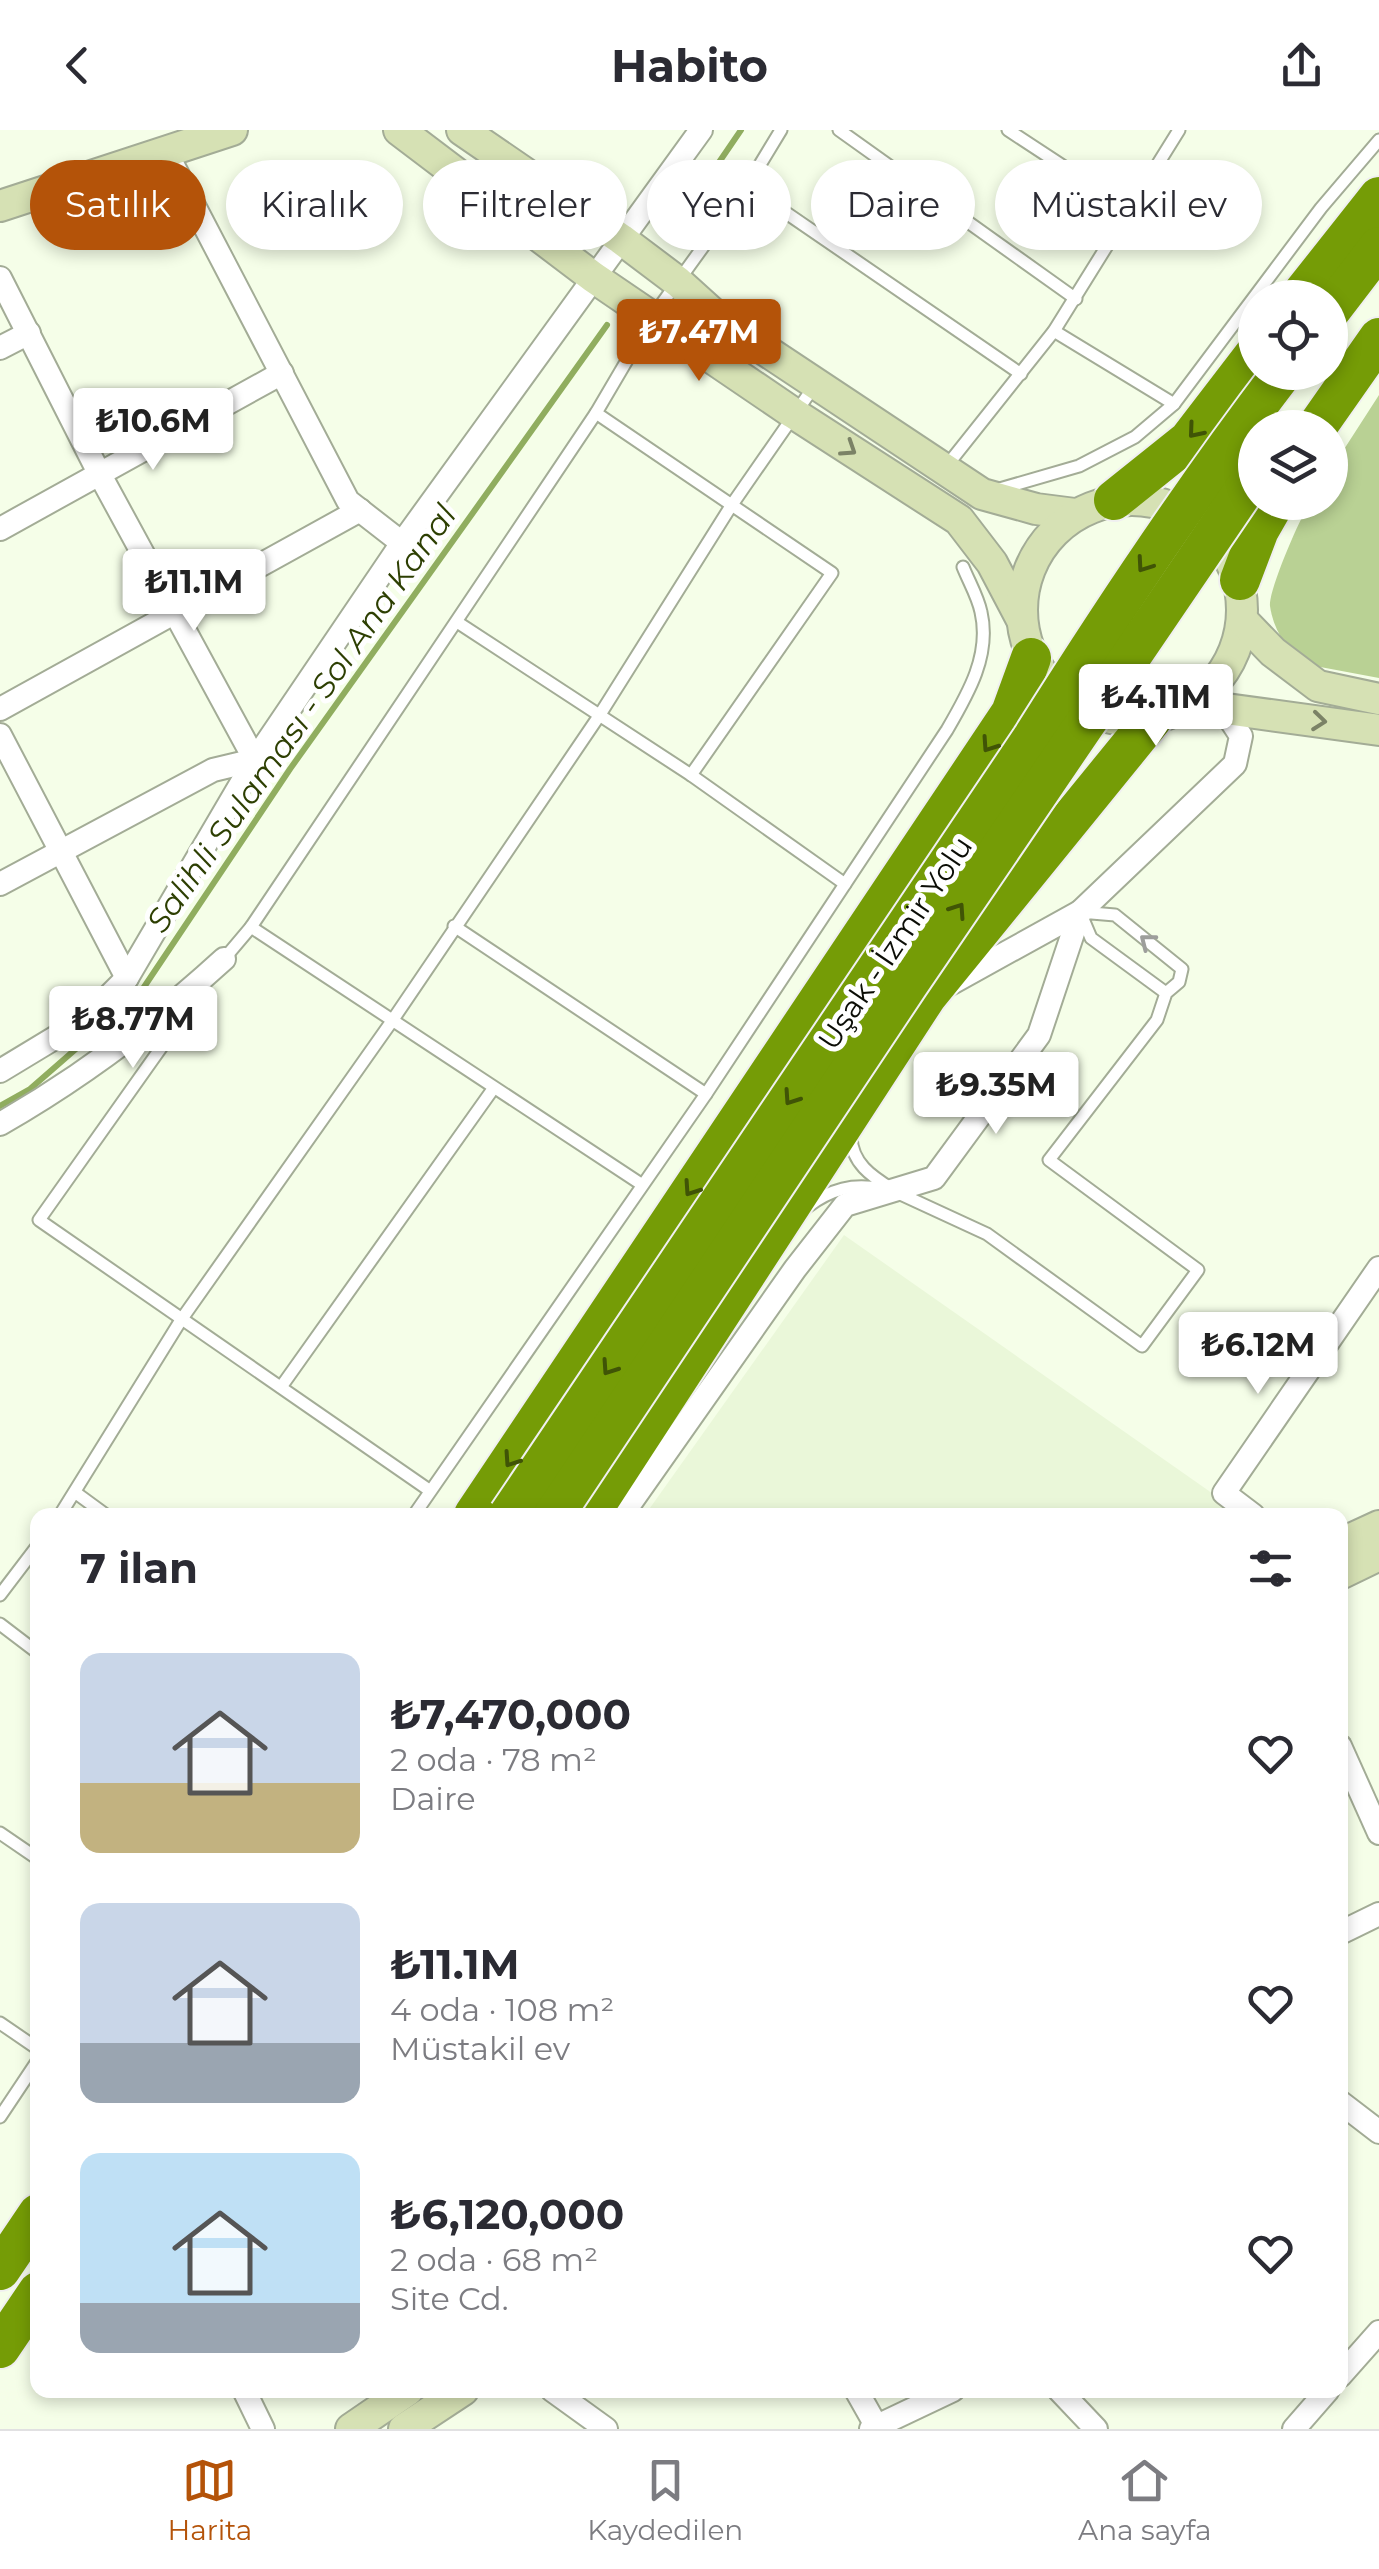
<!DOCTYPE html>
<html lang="tr">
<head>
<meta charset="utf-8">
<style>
	body { margin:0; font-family:Montserrat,sans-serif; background:#f7f7f7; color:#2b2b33; height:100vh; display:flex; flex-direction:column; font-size:38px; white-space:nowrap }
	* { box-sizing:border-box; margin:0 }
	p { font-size:32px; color:#7c7c81 }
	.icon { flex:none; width:55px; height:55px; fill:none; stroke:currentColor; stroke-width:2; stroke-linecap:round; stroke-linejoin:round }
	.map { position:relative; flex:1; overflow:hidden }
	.panel { position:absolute; left:30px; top:1378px; width:1318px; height:890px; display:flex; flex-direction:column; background:#fff; border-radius:20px; box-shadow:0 5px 15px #0003 }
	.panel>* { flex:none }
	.top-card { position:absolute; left:30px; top:30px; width:1320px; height:90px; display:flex; gap:20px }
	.controls { position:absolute; left:1238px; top:150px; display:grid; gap:20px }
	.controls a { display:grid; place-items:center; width:110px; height:110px; border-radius:50%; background:#fff; box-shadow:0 5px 15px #0003; font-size:50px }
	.price { position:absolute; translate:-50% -85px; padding:0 22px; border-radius:10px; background:#fff; color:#222; font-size:32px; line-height:65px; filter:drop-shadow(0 2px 5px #0008) }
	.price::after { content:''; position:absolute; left:50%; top:60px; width:30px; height:22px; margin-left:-15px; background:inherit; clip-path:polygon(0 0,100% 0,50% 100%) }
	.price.current { background:#b45309; color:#fff }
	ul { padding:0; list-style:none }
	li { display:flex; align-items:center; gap:30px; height:250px; padding:0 50px }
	li span { display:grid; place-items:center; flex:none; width:280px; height:200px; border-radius:20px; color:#555 }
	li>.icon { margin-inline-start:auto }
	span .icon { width:120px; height:120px; fill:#fffc; stroke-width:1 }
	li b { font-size:42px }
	h2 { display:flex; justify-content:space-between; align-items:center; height:120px; padding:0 50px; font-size:42px }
	.tag { padding:0 35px; border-radius:45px; background:#fff; box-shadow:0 5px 15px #0003; font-size:35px; line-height:90px }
	.tag.current { background:#b45309; color:#fff }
	header { display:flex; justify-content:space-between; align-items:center; height:130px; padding:0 50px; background:#fff; font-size:45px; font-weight:700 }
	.tabs { display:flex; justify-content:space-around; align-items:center; height:140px; border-top:2px solid #e1e1e2; background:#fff; font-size:28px; color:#7c7c81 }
	.tabs a { display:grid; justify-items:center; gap:5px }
	.tabs .current { color:#b45309 }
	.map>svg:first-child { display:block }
	.built { fill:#eaf7d9 }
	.green { fill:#b9d194 }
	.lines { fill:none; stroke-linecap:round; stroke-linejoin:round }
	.stream { stroke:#90ad5f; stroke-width:6 }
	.lane-casing { stroke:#a3ac96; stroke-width:15 }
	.street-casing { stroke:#a3ac96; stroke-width:26 }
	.secondary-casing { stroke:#a3ac96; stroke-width:34 }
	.highway-casing { stroke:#f0f0f0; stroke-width:44 }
	.lane { stroke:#fff; stroke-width:11 }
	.street { stroke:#fff; stroke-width:22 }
	.secondary { stroke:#d6e1b4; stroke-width:30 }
	.highway { stroke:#759c06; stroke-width:40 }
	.highway-bridge-casing { stroke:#f0f0f0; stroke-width:44; stroke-linecap:butt }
	.highway-bridge { stroke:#759c06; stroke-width:40 }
	.oneway { stroke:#405406 }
	.oneway2 { stroke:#7b8266 }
	.oneway3 { stroke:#9d9e9b }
	.labels { text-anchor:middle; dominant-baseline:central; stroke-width:10; stroke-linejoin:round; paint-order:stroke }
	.street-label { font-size:30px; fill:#0b0d06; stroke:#fff }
	.water-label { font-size:32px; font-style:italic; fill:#2d3f02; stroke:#fff }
</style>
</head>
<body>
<header><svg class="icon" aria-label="back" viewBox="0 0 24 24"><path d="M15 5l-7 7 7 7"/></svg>Habito<svg class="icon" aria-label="share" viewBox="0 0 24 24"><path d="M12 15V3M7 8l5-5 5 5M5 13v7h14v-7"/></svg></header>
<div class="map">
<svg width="1379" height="2299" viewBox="0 0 1379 2299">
	<rect width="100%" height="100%" fill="#f5fee8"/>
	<path class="built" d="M 844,1105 L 1209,1361 L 1236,1385 L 645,1385 Z"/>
	<path class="green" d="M 1379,265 L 1379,548 L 1299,533 C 1286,516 1273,499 1270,476 C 1268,462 1300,387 1310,373 L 1330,372 L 1330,341 Z"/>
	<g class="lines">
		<g class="stream">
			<path d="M 698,63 L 741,0"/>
			<path d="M 0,976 L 30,959 L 140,863 L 290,639 L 607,195"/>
		</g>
		<defs>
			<g id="lane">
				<path d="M 839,0 L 1076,169"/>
				<path d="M 1008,0 L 1130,80"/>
				<path d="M 747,56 L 1021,244"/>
				<path d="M 1054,201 L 1174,274 L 1321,78 L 1379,10"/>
				<path d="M 596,283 L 832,443 L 691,645"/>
				<path d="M 945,338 L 1054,201 L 1179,0"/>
				<path d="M 996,360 L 1079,336 L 1135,307 L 1174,274"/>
				<path d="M 457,492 L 691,645 L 845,754"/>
				<path d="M 454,796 L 706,964"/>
				<path d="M 251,797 L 641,1054"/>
				<path d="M 224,829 L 251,797 L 596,283 L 653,186 L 747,56 L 781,0"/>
				<path d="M 204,857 L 39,1090 L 429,1360"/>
				<path d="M 851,1007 C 852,1033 871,1046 892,1059"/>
				<path d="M 896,1062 L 987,1104 L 1142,1216 L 1198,1140 L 1049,1030 L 1157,890 L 1166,863 L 1179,852 L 1182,839 L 1115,785 L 1080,782 L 1091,808 L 1166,863"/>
				<path d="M 807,1077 C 831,1059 853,1053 882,1059"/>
				<path d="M 281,1257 L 493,959"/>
				<path d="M 76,1363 L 106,1385"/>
				<path d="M 60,1385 L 181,1190 L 392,891 L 599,586 L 731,376 L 815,255"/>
				<path d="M 414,1385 L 706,964 L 947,600 C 968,564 991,525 981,482 C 978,467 969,452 963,437"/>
				<path d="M 0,1465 L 38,1415"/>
				<path d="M 0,1494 L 38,1523"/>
				<path d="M 0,1703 L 38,1729"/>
				<path d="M 0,1893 L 38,1919"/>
				<path d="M 0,1987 L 38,1930"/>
			</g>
			<g id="street">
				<path d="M 166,22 L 348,371 L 402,413"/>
				<path d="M 0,148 L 99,343 L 255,630 L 213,640 L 0,754"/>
				<path d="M 0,218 L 29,203"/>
				<path d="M 0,399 L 282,243"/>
				<path d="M 0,579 L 360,380"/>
				<path d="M 0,605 L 127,848"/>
				<path d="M 946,856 L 1080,782"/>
				<path d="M 0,941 L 86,889 L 127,848 L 255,630 L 402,413 L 701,0"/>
				<path d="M 0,994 C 82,947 154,893 224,829"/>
				<path d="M 622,1385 L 795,1139 L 845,1075 L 934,1048 L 1039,905 L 1080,782 L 1235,634 L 1241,606 L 1224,580"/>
				<path d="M 1253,1385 L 1224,1363 L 1379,1138"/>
				<path d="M 1340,1616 L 1379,1703"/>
				<path d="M 1340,1803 L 1379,1784"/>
				<path d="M 1340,1972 L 1379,2002"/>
				<path d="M 1340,2246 L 1379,2202"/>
				<path d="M 244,2260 L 263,2299"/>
				<path d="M 552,2260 L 606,2299"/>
				<path d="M 856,2260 L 878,2299"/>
				<path d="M 1059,2260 L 1096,2299"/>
				<path d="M 871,2299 L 953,2260"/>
				<path d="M 1294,2299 L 1328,2260"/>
			</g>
			<g id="secondary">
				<path d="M 399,0 L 593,147 L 793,283 L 959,390 L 992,433 L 1021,488"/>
				<path d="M 462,0 L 621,109 L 678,152 L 720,190 L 982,364 L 1036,379 L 1075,384"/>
				<path d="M 0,76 L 232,0"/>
				<circle cx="1132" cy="480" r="110"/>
				<path d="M 1243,491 L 1273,522 L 1318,556 L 1379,569"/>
				<path d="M 1190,574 L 1379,600"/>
				<path d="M 1340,1414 L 1379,1396"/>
				<path d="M 1340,1444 L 1379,1425"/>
				<path d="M 351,2299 L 408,2260"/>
				<path d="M 404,2299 L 463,2260"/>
			</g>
			<g id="highway">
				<path d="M 1299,168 L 1379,67"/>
				<path d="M 1330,181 L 1379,117"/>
				<path d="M 1316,298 L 1379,208"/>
				<path d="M 1114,370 L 1189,310 L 1255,224"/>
				<path d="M 1240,450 L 1259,400 L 1275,372"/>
				<path d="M 474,1385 L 1011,583 L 1031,528"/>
				<path d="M 589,1385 L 926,867 L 1152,589"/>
				<path d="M 0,2140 L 38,2084"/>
				<path d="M 0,2218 L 38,2162"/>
			</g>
		</defs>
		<use href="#lane" class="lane-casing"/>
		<use href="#street" class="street-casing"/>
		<use href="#secondary" class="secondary-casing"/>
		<use href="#highway" class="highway-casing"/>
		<use href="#lane" class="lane"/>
		<use href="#street" class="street"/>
		<use href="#secondary" class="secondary"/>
		<use href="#highway" class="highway"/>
		<defs>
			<g id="highway-bridge">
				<path d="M 509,1385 L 1032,609 C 1111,483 1193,360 1283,242"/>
				<path d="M 554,1385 L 908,854 L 1255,344"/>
			</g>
		</defs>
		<use href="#highway-bridge" class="highway-bridge-casing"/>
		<use href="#highway-bridge" class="highway-bridge"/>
	</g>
	<defs><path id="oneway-chevron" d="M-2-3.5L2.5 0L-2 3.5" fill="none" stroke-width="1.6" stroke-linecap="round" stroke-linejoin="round" transform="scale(2.5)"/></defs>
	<g class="oneway">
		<use href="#oneway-chevron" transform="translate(1195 301) rotate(130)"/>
		<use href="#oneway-chevron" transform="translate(1144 435) rotate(125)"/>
		<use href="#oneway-chevron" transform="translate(989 615) rotate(124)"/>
		<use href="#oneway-chevron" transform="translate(958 780) rotate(-56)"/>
		<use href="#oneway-chevron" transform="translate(791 968) rotate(124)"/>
		<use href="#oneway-chevron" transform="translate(691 1059) rotate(124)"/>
		<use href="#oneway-chevron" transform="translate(609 1238) rotate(124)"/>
		<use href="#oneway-chevron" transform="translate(511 1330) rotate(124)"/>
	</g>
	<g class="oneway2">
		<use href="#oneway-chevron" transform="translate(849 319) rotate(33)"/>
		<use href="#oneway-chevron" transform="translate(1319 591) rotate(6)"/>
	</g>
	<use class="oneway3" href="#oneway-chevron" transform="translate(1147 811) rotate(-142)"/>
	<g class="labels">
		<g class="street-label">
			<text transform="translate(895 813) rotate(-56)">Uşak - İzmir Yolu</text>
		</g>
		<g class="water-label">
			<text transform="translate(301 588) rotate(-55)">Salihli Sulaması - Sol Ana Kanal</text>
		</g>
	</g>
</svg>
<div class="controls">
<a><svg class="icon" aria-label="locate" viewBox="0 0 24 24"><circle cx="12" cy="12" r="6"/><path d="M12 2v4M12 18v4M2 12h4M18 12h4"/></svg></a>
<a><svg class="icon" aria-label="layers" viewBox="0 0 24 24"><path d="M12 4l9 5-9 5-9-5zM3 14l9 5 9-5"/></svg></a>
</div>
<b class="price current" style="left:699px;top:254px">₺7.47M</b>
<b class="price" style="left:153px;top:343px">₺10.6M</b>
<b class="price" style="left:194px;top:504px">₺11.1M</b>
<b class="price" style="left:1156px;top:619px">₺4.11M</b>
<b class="price" style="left:133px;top:941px">₺8.77M</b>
<b class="price" style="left:996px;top:1007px">₺9.35M</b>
<b class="price" style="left:1258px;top:1267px">₺6.12M</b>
<div class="top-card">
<a class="tag current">Satılık</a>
<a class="tag">Kiralık</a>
<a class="tag">Filtreler</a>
<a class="tag">Yeni</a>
<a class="tag">Daire</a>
<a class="tag">Müstakil ev</a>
</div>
<section class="panel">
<h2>7 ilan<svg class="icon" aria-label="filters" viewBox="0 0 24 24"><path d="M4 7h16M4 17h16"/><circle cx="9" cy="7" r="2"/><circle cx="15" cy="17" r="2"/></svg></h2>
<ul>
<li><span style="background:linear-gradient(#c9d6e8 65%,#c2b280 0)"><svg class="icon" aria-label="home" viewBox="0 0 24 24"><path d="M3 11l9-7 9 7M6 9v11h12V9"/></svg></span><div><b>₺7,470,000</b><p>2 oda · 78 m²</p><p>Daire</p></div><svg class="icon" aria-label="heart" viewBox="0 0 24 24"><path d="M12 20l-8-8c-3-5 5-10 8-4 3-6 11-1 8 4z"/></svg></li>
<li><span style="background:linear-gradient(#c9d6e8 70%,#9aa5b1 0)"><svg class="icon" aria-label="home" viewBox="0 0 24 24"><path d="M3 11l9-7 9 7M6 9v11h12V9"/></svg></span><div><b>₺11.1M</b><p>4 oda · 108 m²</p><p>Müstakil ev</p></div><svg class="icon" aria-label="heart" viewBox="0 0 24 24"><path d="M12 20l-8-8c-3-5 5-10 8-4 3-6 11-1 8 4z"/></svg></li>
<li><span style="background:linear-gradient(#bfe0f5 75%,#9aa5b1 0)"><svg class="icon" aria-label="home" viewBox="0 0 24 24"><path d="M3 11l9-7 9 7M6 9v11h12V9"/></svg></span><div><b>₺6,120,000</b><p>2 oda · 68 m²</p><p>Site Cd.</p></div><svg class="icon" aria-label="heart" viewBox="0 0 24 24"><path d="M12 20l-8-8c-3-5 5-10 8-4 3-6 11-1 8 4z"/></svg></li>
</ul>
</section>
</div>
<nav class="tabs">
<a class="current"><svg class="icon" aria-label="map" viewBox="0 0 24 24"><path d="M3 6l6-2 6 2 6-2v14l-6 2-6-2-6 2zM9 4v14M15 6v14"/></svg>Harita</a>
<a><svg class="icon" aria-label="saved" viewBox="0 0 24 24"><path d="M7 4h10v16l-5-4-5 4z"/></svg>Kaydedilen</a>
<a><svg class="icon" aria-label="home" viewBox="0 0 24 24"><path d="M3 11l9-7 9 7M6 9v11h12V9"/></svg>Ana sayfa</a>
</nav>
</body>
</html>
